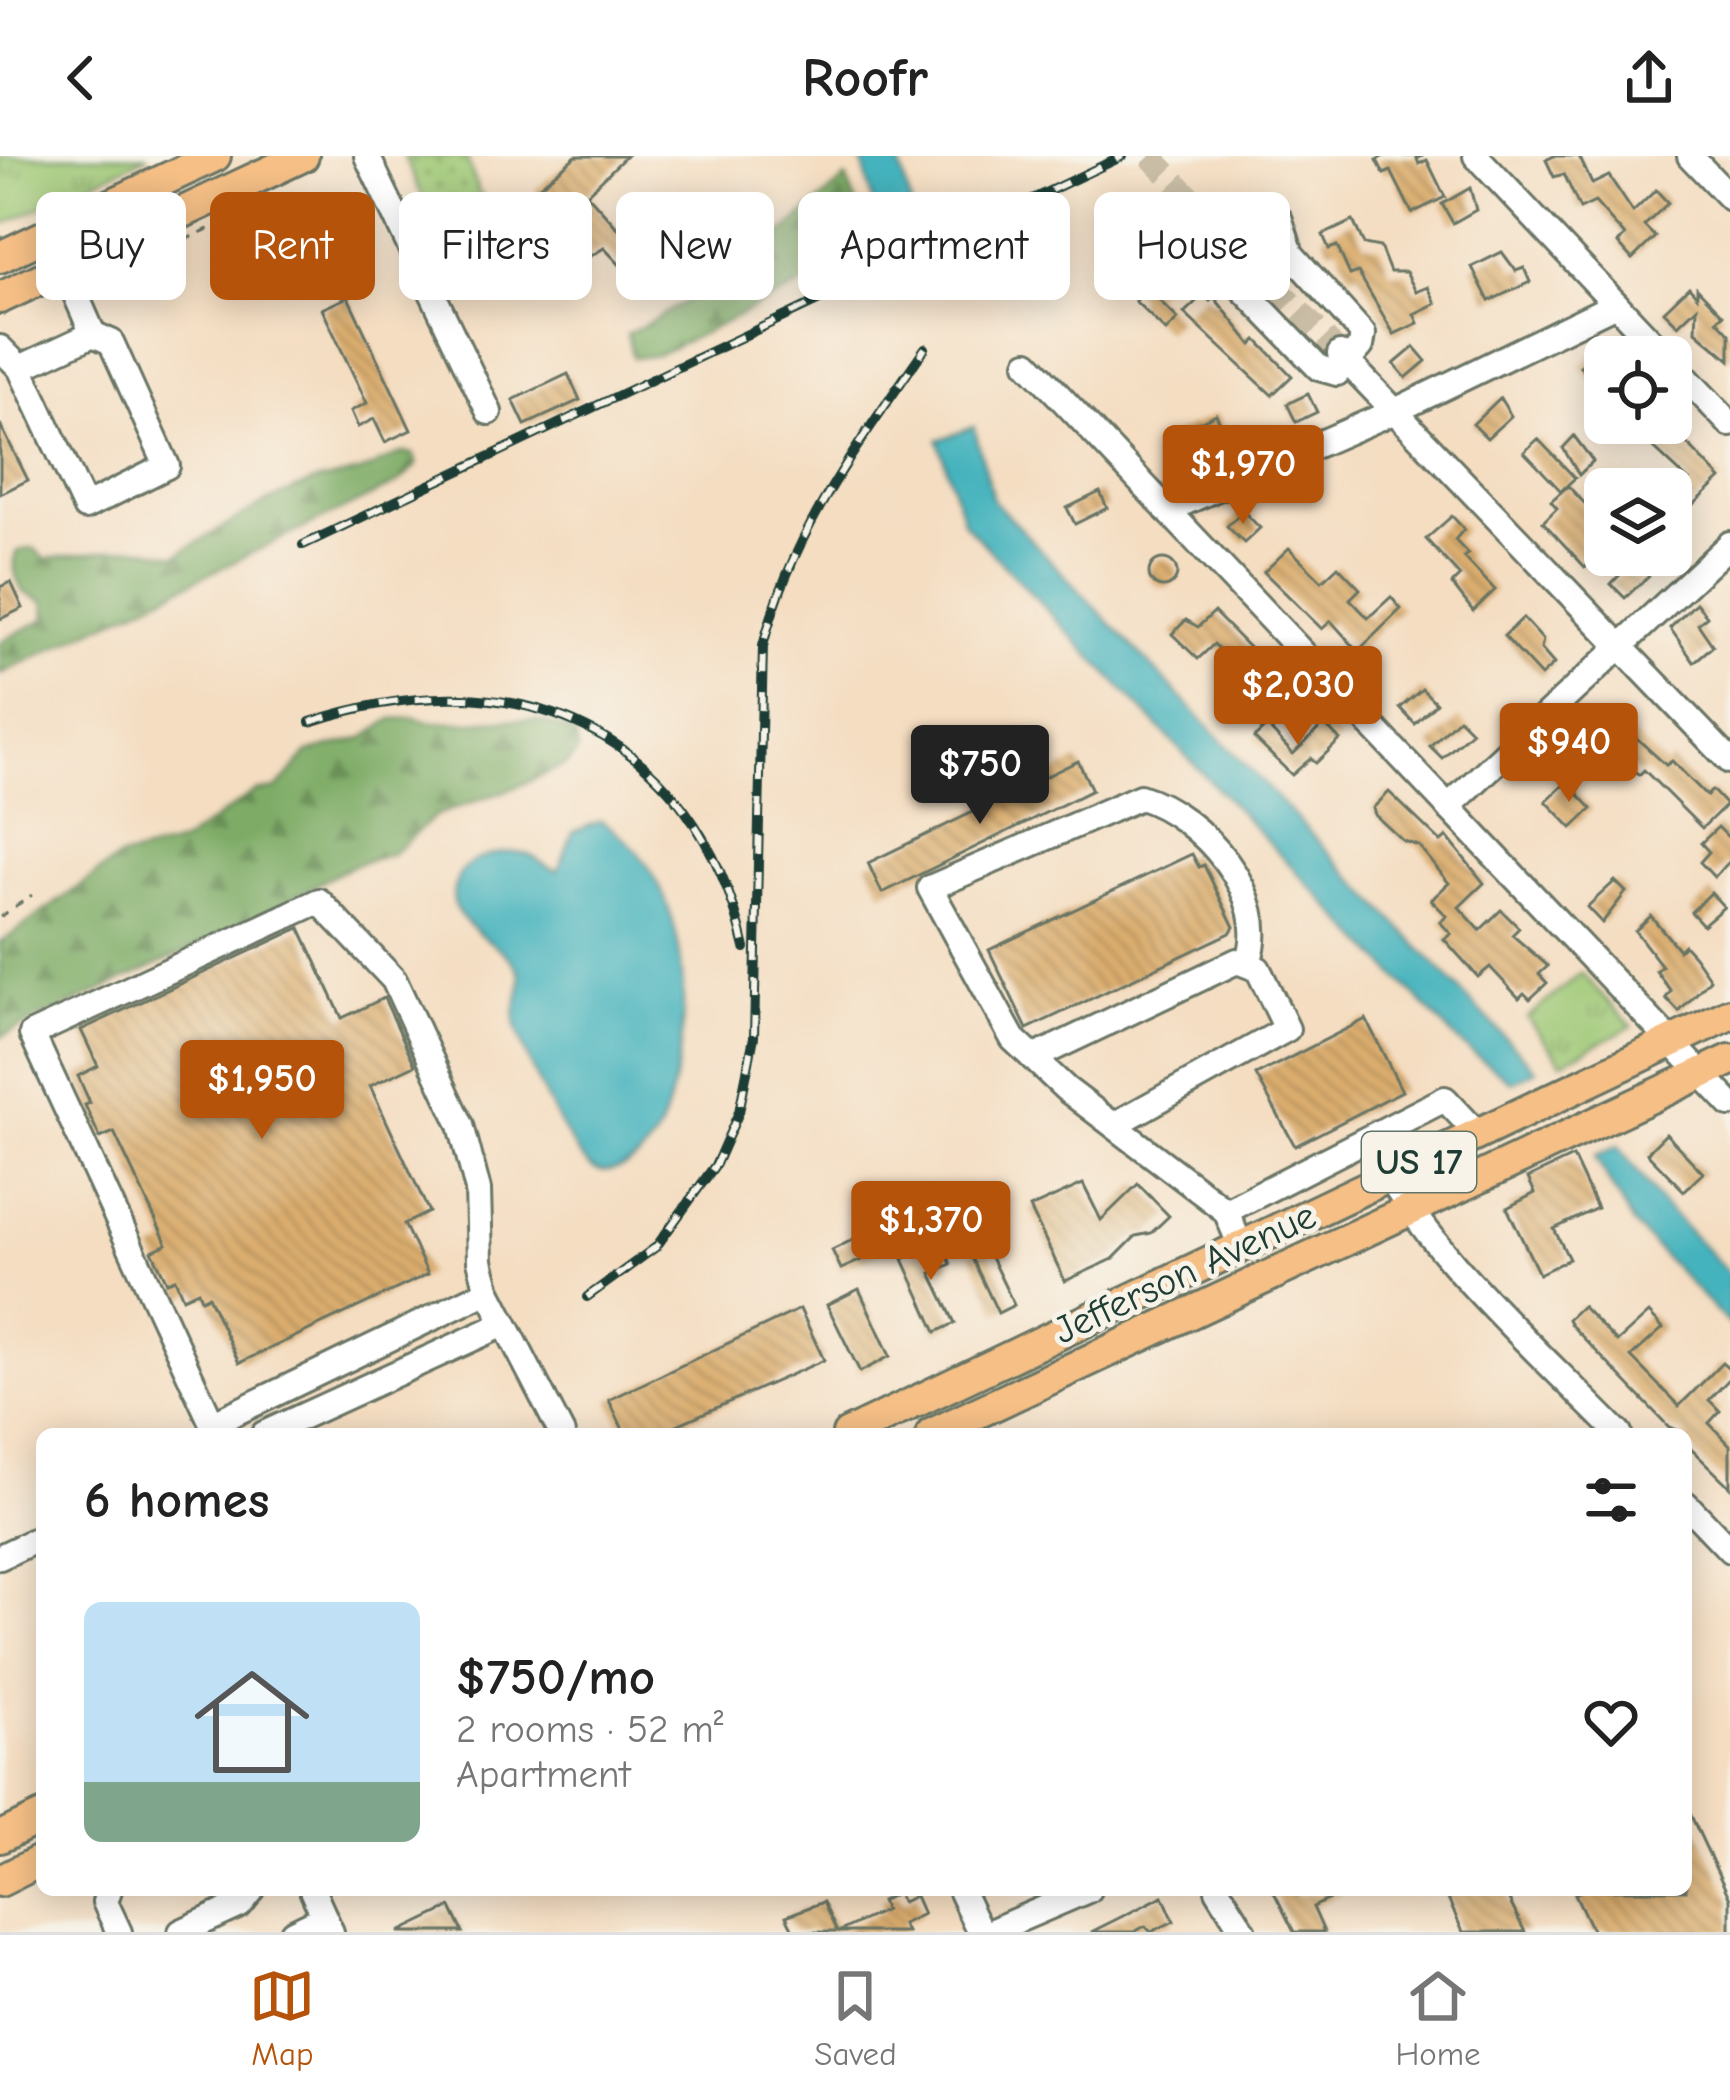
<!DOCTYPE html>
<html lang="en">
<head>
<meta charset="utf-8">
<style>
	body { margin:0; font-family:"Comic Neue",sans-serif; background:#f2f2f2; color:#222; height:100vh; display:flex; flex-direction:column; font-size:45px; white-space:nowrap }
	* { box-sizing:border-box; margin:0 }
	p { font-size:39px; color:#767676 }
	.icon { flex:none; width:66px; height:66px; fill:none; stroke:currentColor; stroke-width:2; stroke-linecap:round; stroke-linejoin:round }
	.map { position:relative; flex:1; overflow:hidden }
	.sheet { position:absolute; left:36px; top:1272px; width:1656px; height:468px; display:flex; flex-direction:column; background:#fff; border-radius:18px; box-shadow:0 6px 30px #0003 }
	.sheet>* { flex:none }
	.hud { position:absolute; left:36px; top:36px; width:1659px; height:108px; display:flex; gap:24px }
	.buttons { position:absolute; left:1584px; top:180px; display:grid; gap:24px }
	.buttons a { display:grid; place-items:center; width:108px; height:108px; border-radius:18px; background:#fff; box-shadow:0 6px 30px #0003; font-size:60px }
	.price { position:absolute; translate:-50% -102px; padding:0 27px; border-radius:12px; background:#b45309; color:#fff; font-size:39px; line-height:78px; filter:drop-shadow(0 3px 6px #0008) }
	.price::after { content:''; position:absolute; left:50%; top:72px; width:36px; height:27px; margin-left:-18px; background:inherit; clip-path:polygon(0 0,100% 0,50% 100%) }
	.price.selected { background:#222; color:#fff }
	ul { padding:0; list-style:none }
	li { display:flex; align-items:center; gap:36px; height:300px; padding:0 48px }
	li+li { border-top:3px solid #e0e0e0 }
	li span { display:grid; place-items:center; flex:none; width:336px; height:240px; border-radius:18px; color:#555 }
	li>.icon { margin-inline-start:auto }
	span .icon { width:144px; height:144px; fill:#fffc; stroke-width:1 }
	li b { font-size:51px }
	h2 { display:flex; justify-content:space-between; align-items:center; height:144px; padding:0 48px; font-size:51px }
	.pill { padding:0 42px; border-radius:18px; background:#fff; box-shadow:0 6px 30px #0003; font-size:42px; line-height:108px }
	.pill.selected { background:#b45309; color:#fff }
	header { display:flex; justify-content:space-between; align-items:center; height:156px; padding:0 48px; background:#fff; font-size:54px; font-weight:600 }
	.menu { display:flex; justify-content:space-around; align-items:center; height:168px; border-top:3px solid #e0e0e0; background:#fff; font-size:33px; color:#767676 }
	.menu a { display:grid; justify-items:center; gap:6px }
	.menu .selected { color:#b45309 }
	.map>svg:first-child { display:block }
	.grass { fill:url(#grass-dots); stroke:#5e8254; stroke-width:3 }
	.forest { fill:url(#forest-firs); stroke:#4e744d; stroke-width:3 }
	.park { fill:url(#park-tufts); stroke:#5e8254; stroke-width:3 }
	.water { fill:#44b3bd; stroke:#327878; stroke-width:3 }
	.building { fill:url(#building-back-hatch) }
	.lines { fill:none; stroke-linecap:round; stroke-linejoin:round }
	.minor-tunnel { stroke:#c9bda5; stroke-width:24; stroke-dasharray:24 12; stroke-linecap:butt }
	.minor-casing { stroke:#6a7565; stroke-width:30 }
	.major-casing { stroke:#6a7565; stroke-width:36 }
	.path { stroke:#6a7565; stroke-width:3; stroke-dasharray:9 9; stroke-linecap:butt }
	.minor { stroke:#fff; stroke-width:24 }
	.major { stroke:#f5bf86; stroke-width:30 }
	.rail-casing { stroke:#1f3d34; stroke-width:10 }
	.rail { stroke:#f7f3e8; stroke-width:6; stroke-dasharray:18; stroke-linecap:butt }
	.labels { text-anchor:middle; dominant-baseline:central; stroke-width:10; stroke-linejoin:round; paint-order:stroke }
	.shield { fill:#f7f3e8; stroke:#60746a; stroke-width:3 }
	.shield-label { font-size:36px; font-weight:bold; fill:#1f3d34 }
	.street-label { font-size:39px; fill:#1f3d34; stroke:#f7f3e8 }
</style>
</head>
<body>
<header><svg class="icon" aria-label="back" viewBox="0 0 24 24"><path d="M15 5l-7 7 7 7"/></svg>Roofr<svg class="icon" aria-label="share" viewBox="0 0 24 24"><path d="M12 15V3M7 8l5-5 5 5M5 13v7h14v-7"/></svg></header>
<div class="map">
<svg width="1730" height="1776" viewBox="0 0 1730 1776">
	<defs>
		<pattern id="grass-dots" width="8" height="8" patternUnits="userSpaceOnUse" patternTransform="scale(3)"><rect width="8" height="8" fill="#9ec874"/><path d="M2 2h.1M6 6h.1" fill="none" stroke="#80a460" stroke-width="1.8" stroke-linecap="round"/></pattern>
		<pattern id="forest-firs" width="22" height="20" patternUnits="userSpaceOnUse" patternTransform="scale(3)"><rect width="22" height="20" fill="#7eac66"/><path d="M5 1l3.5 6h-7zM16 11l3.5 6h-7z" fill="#678d55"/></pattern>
		<pattern id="park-tufts" width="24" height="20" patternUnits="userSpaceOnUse" patternTransform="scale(3)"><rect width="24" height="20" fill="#9ec874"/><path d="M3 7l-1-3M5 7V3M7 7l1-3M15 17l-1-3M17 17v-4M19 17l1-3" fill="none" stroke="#80a460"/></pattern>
		<pattern id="building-back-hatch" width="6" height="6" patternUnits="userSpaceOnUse" patternTransform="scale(3)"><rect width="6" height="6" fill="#dbad6e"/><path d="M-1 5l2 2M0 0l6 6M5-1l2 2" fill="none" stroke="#b18e5b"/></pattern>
	</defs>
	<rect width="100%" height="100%" fill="#f7f3e8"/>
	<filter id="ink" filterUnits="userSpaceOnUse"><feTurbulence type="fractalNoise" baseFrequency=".00833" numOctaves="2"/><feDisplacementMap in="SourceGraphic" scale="24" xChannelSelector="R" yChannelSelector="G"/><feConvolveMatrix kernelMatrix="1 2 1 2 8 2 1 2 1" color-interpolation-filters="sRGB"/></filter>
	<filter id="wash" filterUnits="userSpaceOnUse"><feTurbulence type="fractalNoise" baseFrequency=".004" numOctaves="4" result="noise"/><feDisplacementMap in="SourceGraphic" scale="48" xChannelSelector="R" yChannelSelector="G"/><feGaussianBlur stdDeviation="2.7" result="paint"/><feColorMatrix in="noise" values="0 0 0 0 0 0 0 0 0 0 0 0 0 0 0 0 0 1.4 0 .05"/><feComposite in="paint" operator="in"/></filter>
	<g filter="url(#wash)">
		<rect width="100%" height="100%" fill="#f4ddc1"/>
		<path class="grass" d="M 466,0 L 478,35 L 549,113 L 471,144 L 404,1 Z"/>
		<g class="forest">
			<path d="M 846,22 L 875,94 L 657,199 L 633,202 L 627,178 C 709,137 779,83 846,22 Z"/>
			<path d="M 402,297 L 413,298 L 417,309 L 398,327 L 0,518 L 0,486 L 46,462 L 44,445 L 23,436 C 16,423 11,409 18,395 L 34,392 L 45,403 L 136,391 L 176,399 L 266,346 L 311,327 L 360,316 Z"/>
			<path d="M 415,562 C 465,578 531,546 576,580 L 578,594 L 569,607 L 516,631 L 436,659 L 392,698 L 353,709 L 235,773 L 0,881 L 0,787 L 118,703 L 181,687 L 255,636 L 277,633 L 307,597 L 364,582 L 392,563 Z"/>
		</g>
		<g class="park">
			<path d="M 0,0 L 148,0 L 0,70 Z"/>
			<path d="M 1581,817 L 1632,870 L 1562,906 L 1527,862 Z"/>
		</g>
		<g class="water">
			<path d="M 861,0 L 898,0 L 911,49 L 878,66 Z"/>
			<path d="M 974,271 L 993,344 L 1536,914 L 1512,926 L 1460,887 L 964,367 L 938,284 Z"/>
			<path d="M 601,665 C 686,716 695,841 673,929 C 666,956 661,983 638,1002 C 628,1010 610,1019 596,1014 C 573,1007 518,890 515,864 C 514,849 524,833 520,819 C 510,783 430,769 460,718 C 470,700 508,693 526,698 C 539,702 545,712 558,715 L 573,676 Z"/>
			<path d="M 1618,990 L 1658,1043 L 1730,1118 L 1730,1169 L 1633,1068 L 1595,1001 Z"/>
		</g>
		<g id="blocks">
			<g class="building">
				<path d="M 576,0 L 626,0 L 587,38 L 638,95 L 622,111 L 604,92 L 589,101 L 535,41 L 537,32 Z"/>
				<path d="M 1384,0 L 1423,0 L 1417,3 L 1419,8 L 1427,4 L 1445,41 L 1412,57 L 1391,15 L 1384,18 L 1377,4 Z"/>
				<path d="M 1554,0 L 1579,0 L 1592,28 L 1609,20 L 1633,56 L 1656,34 L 1668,47 L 1644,70 L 1655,81 L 1632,103 L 1618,87 L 1625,80 L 1595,46 L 1580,53 L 1564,18 L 1554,21 L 1546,4 Z"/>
				<path d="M 1470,32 L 1476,54 L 1453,67 L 1442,48 Z"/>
				<path d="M 1353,65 L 1364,88 L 1380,91 L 1390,116 L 1406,116 L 1416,136 L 1428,131 L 1436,147 L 1414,158 L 1418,167 L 1394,178 L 1358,116 L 1350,119 L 1337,90 L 1329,93 L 1323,79 Z"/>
				<path d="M 1502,96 L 1516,115 L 1524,112 L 1530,126 L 1489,145 L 1472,111 Z"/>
				<path d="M 1143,114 L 1160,131 L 1153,138 L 1178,163 L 1166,175 L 1135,145 L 1139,142 L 1127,130 Z"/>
				<path d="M 1689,131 L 1697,140 L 1697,132 L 1723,159 L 1717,164 L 1730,178 L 1730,204 L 1696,175 L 1697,151 L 1678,169 L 1664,155 Z"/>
				<path d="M 1204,138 L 1210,145 L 1214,141 L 1252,189 L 1257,184 L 1292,220 L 1272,239 L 1184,157 Z"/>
				<path d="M 348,141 L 411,274 L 385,286 L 374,263 L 358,271 L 351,255 L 367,247 L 322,153 Z"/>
				<path d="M 1605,190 L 1605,242 L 1580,210 Z"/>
				<path d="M 1414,191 L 1426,205 L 1406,222 L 1394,208 Z"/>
				<path d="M 568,218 L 580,244 L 525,269 L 513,244 Z"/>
				<path d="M 1308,238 L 1317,256 L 1296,266 L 1287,248 Z"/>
				<path d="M 1500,242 L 1511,260 L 1487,282 L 1473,268 Z"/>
				<path d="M 1216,258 L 1225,277 L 1198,290 L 1207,307 L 1181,320 L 1164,283 Z"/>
				<path d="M 1627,267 L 1658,267 L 1677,277 L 1721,323 L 1688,354 L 1674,339 L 1689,325 Z"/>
				<path d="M 0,268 L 28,324 L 0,338 Z"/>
				<path d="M 1574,280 L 1593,305 L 1579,319 L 1563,292 Z"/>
				<path d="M 1538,283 L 1575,322 L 1561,335 L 1524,296 Z"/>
				<path d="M 1568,330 L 1592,355 L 1597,351 L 1605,360 L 1605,392 L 1585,411 L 1543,366 L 1557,352 L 1551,345 Z"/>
				<path d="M 1100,336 L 1107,352 L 1075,368 L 1067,352 Z"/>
				<path d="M 1243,355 L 1260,372 L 1244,387 L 1227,370 Z"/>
				<path d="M 1452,360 L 1464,373 L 1455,384 L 1468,398 L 1464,401 L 1495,434 L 1473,455 L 1452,428 L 1460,420 L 1426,383 Z"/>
				<path d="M 1289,392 L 1322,425 L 1338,410 L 1360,433 L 1350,443 L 1368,462 L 1391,441 L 1401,453 L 1358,495 L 1331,465 L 1322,473 L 1264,416 Z"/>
				<path d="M 1639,399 L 1651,399 L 1660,409 L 1625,442 L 1611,428 Z"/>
				<circle cx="1163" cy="417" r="14"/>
				<path d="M 11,426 L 23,452 L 0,463 L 0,431 Z"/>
				<path d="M 1696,447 L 1707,460 L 1698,468 L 1713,490 L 1694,506 L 1670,472 Z"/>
				<path d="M 1214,456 L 1297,540 L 1273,564 L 1261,552 L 1269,544 L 1248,521 L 1239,530 L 1227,517 L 1235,510 L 1214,488 L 1198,503 L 1172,478 L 1186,464 L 1198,471 Z"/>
				<path d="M 1523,462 L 1543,484 L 1541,493 L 1554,508 L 1541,520 L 1504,480 Z"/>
				<path d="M 1422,533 L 1436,547 L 1415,568 L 1400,552 Z"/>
				<path d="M 1459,562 L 1472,575 L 1442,602 L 1430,590 Z"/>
				<path d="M 1324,568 L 1340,584 L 1316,607 L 1311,602 L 1292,619 L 1254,582 L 1267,570 L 1293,598 Z"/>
				<path d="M 1632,578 L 1666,609 L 1672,605 L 1707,640 L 1712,634 L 1726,649 L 1702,672 L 1644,614 L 1639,619 L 1614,595 Z"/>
				<path d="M 1078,605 L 1092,634 L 882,737 L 868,707 Z"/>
				<path d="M 1567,626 L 1592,653 L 1572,672 L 1546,645 Z"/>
				<path d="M 1389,636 L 1441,686 L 1447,681 L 1484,727 L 1459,751 L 1480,774 L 1501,754 L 1519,772 L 1512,779 L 1548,810 L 1539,818 L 1547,827 L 1530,843 L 1524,837 L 1519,842 L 1490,811 L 1478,821 L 1444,783 L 1451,778 L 1440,766 L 1447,760 L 1431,744 L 1449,727 L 1419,690 L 1403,685 L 1375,659 L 1373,652 Z"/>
				<path d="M 1718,671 L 1730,683 L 1730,705 L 1714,721 L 1700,706 L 1709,696 L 1701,687 Z"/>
				<path d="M 1192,698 L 1199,711 L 1204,709 L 1234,771 L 1230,777 L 1027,873 L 989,794 Z"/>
				<path d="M 1615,725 L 1626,736 L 1602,767 L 1587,751 Z"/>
				<path d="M 1711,737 L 1724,751 L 1703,769 L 1691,756 Z"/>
				<path d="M 1651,760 L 1679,794 L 1684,789 L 1694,800 L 1710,823 L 1679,856 L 1666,842 L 1671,835 L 1656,815 L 1662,810 L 1635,775 Z"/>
				<path d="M 300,772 L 342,862 L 384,842 L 415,909 L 370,930 L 429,1056 L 404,1068 L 428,1118 L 239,1207 L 208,1140 L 201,1143 L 198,1135 L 183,1142 L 175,1123 L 167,1126 L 152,1095 L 167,1088 L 114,976 L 100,982 L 85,949 L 90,947 L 78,920 L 98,910 L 81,874 Z"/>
				<path d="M 1366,863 L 1402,935 L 1295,990 L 1256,919 Z"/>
				<path d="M 1666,978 L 1703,1017 L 1684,1035 L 1647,997 Z"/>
				<path d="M 1573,1001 L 1597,1052 L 1554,1073 L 1569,1103 L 1539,1118 L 1507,1052 L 1535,1037 L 1528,1022 Z"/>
				<path d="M 1083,1028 L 1101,1064 L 1138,1028 L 1169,1060 L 1151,1077 L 1136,1080 L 1113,1103 L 1065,1125 L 1030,1052 Z"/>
				<path d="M 875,1073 L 884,1094 L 841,1113 L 832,1094 Z"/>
				<path d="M 941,1085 L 951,1108 L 931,1117 L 955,1167 L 936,1176 L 903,1103 Z"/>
				<path d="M 986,1091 L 1014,1149 L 998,1157 L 970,1098 Z"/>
				<path d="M 859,1133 L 890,1200 L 860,1216 L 827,1149 Z"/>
				<path d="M 1582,1150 L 1617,1186 L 1649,1157 L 1663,1172 L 1631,1201 L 1679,1250 L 1722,1207 L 1730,1214 L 1730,1222 L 1709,1244 L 1720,1255 L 1709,1267 L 1730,1289 L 1730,1331 L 1690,1292 L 1686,1278 L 1669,1271 L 1571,1169 L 1568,1163 Z"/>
				<path d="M 800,1153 L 824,1204 L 668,1273 L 671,1278 L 625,1278 L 609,1244 Z"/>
				<path d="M 1686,1649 L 1730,1743 L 1730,1776 L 1593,1776 L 1575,1738 L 1583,1734 L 1686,1734 Z"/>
				<path d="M 1273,1734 L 1295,1734 L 1297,1739 L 1348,1734 L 1313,1751 L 1324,1776 L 1294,1776 Z"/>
				<path d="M 1444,1734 L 1504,1734 L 1525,1776 L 1463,1776 Z"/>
				<path d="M 897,1737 L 902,1746 L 915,1740 L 923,1758 L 902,1768 L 906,1776 L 838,1776 L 885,1754 L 881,1745 Z"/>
				<path d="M 1163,1740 L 1174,1765 L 1151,1776 L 1145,1770 L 1134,1776 L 1091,1776 Z"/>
				<path d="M 823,1746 L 837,1776 L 794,1776 L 786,1760 Z"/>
				<path d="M 451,1751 L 463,1776 L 399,1776 Z"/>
			</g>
		</g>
	</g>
	<g filter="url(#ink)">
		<use href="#blocks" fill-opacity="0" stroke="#6a7565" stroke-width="3"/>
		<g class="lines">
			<path class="minor-tunnel" d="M 1150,0 L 1340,198"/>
			<defs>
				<g id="minor">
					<path d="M 367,0 L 489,256"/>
					<path d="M 1476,0 L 1666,201"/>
					<path d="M 1690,0 L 1730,42"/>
					<path d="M 1200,106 L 1233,123 L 1319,212 L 1337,217 L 1361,190 L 1363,178 L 1291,98 L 1280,64"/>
					<path d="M 0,192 L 20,212 L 85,351 L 167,310 L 111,186 L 93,178"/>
					<path d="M 1340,198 L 1730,605"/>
					<path d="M 1671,206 L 1730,268"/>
					<path d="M 1028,207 L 1730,948"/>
					<path d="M 20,212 L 93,178 L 64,112"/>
					<path d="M 1167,354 L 1395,255 L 1616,148"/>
					<path d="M 1448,651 L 1730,388"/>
					<path d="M 1033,902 L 1237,805 L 1258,813 L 1287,873 L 1114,969"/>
					<path d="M 1369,983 C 1422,1095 1533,1189 1619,1278"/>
					<path d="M 1226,1055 L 1066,933 L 1013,883 L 930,732 L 1140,641 C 1200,659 1274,741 1248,806"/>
					<path d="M 1241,1091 L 1226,1055 L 1445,943 L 1478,978"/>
					<path d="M 212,1268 L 488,1135"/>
					<path d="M 217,1278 L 32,878 L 319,745 L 394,824 L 461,969 L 478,1034 L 480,1105 L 488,1135 L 562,1278"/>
					<path d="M 264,1278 L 504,1168"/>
					<path d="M 1686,1348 L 1730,1394"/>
					<path d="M 0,1401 L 42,1381"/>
					<path d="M 109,1734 L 105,1746 L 119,1776"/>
					<path d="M 312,1734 L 331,1776"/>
					<path d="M 960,1734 L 980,1776"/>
					<path d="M 1218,1734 L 1244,1776"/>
					<path d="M 181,1776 L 240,1749 L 252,1734"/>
					<path d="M 293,1776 L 324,1761"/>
					<path d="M 990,1776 L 1088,1734"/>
				</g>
				<g id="major">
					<path d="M 0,101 L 215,0"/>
					<path d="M 0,142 L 303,0"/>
					<path d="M 848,1278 L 1730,858"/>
					<path d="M 932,1278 L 1730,904"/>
					<path d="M 0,1681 L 42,1661"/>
					<path d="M 0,1725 L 42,1704"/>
				</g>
			</defs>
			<use href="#minor" class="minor-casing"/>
			<use href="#major" class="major-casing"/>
			<g class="path">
				<path d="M 119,115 L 240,58"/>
				<path d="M 0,761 L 32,739"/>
			</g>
			<use href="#minor" class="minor"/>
			<use href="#major" class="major"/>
			<defs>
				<g id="rail">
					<path d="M 303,389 L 1123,0"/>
					<path d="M 310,566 C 514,498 695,572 745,792"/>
					<path d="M 587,1141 L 656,1091 L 716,1008 L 739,956 L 754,881 L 763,490 C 792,375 858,289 925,192"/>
				</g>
			</defs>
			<use href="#rail" class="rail-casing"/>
			<use href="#rail" class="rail"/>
		</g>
	</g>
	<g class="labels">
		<rect class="shield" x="1362" y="976" width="114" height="60" rx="9"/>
		<g class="shield-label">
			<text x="1419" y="1006">US 17</text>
		</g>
		<g class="street-label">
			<text transform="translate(1185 1117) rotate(-25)">Jefferson Avenue</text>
		</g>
	</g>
</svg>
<div class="buttons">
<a><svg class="icon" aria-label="locate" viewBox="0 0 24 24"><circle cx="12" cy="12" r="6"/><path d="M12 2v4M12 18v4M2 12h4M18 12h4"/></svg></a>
<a><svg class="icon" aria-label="layers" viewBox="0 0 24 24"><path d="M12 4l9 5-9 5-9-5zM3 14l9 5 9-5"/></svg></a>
</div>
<b class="price" style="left:1243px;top:371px">$1,970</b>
<b class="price" style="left:1298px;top:592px">$2,030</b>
<b class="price" style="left:1569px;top:649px">$940</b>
<b class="price selected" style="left:980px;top:671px">$750</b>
<b class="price" style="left:262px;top:986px">$1,950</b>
<b class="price" style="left:931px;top:1127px">$1,370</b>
<div class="hud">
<a class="pill">Buy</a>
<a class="pill selected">Rent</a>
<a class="pill">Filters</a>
<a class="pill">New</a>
<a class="pill">Apartment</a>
<a class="pill">House</a>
</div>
<section class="sheet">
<h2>6 homes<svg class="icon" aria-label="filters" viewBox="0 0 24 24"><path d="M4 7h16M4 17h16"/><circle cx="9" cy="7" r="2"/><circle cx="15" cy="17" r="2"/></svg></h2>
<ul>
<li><span style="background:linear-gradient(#bfe0f5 75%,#7fa58c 0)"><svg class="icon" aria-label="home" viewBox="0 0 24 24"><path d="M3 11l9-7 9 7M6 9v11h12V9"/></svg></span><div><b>$750/mo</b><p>2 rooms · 52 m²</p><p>Apartment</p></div><svg class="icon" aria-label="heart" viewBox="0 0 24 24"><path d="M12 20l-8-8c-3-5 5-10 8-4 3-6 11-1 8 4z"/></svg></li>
</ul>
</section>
</div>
<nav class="menu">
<a class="selected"><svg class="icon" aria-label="map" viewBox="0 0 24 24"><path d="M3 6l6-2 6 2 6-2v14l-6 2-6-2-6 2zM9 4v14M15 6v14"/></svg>Map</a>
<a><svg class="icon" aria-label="saved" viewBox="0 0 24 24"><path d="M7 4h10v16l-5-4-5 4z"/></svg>Saved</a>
<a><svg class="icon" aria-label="home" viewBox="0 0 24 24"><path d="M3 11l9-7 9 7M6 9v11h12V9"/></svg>Home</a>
</nav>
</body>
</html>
